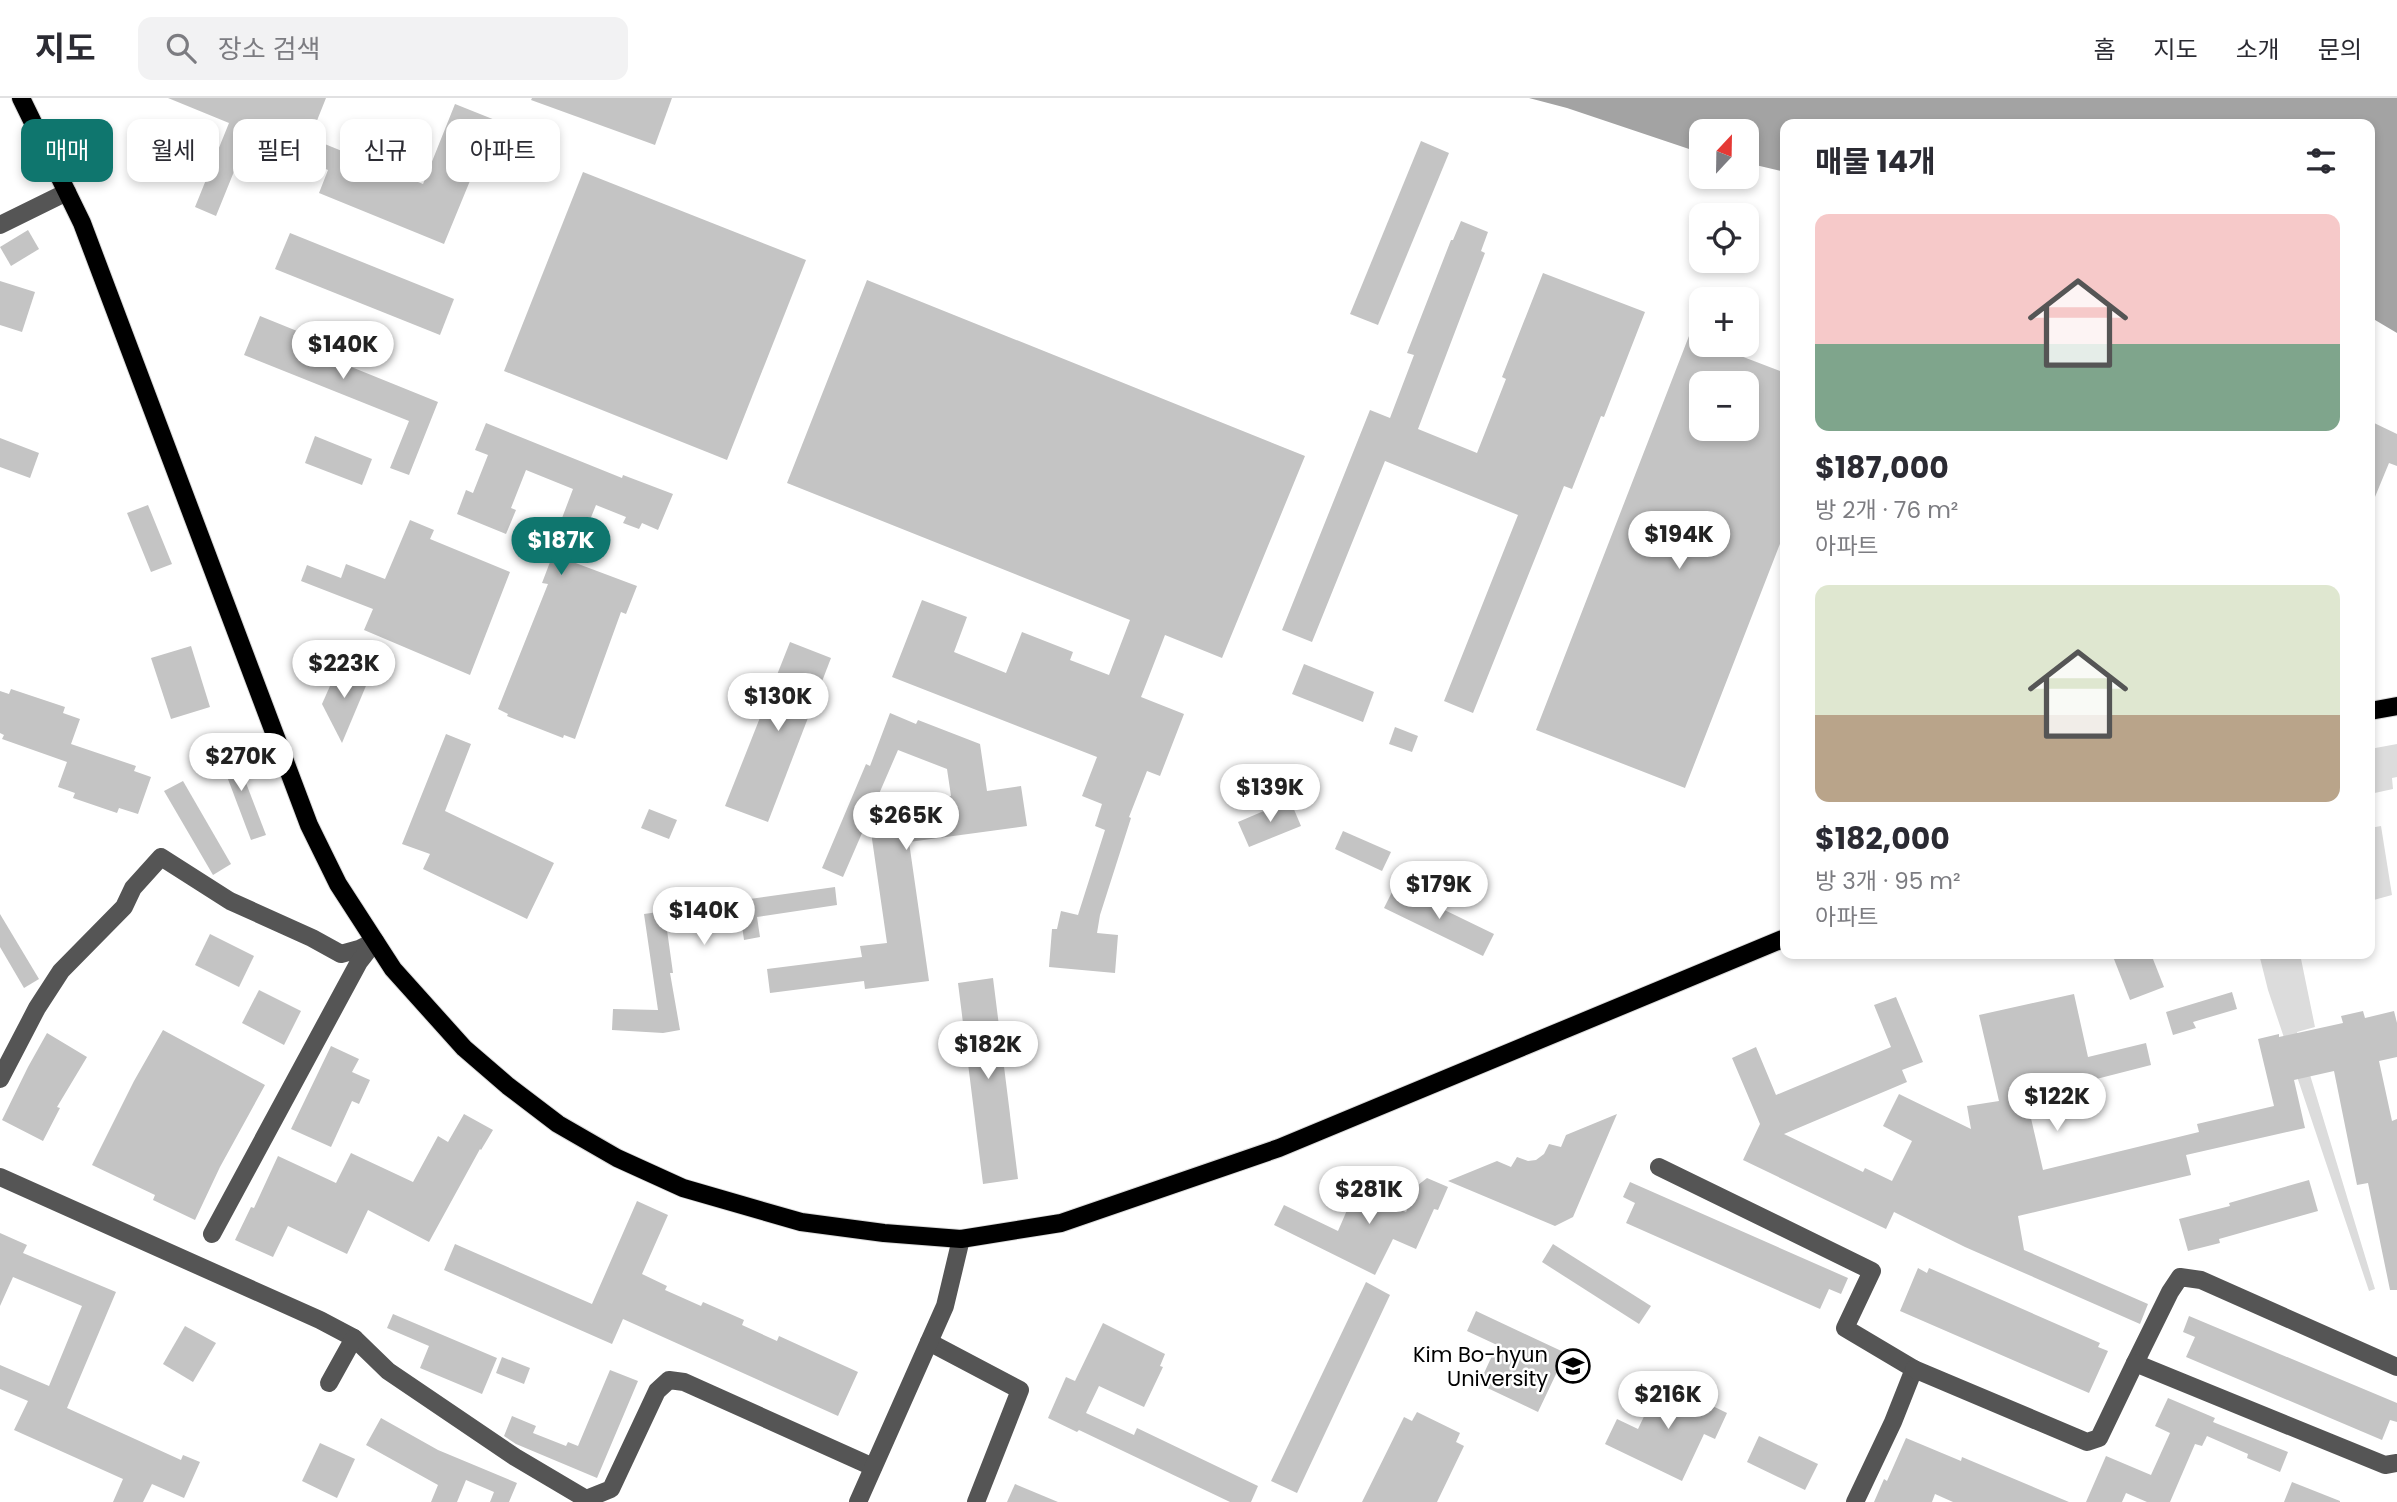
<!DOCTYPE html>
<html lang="ko">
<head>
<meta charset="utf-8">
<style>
	body { margin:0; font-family:Poppins,"Noto Sans KR",sans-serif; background:#f2f2f3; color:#2b2b33; height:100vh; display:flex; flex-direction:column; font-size:26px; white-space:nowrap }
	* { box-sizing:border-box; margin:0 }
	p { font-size:23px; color:#7c7c81 }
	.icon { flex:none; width:38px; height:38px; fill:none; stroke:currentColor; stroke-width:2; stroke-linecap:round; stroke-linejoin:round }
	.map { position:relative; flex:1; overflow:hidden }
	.drawer { position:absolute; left:1780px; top:21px; width:595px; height:840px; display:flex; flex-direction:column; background:#fff; border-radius:14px; box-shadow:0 4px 10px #0003 }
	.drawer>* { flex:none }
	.guide { position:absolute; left:21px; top:21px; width:665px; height:63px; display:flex; gap:14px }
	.needle { width:46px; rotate:22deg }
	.fabs { position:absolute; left:1689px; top:21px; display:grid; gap:14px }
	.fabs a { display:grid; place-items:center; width:70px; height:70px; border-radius:14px; background:#fff; box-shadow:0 4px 10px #0003; font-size:35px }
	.price { position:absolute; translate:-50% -60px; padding:0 16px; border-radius:24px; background:#fff; color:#222; font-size:23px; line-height:46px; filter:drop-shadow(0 2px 4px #0008) }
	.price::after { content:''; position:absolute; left:50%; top:42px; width:21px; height:16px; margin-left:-10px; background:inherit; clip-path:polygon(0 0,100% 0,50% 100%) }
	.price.on { background:#0f766e; color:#fff }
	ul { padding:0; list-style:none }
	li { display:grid; align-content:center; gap:14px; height:371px; padding:0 35px }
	li span { display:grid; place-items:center; height:217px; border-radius:14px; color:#555 }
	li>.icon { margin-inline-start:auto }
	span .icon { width:126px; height:126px; fill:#fffc; stroke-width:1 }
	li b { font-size:30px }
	h2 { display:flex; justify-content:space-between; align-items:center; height:84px; padding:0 35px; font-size:30px }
	.tag { padding:0 24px; border-radius:14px; background:#fff; box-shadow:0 4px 10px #0003; font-size:24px; line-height:63px }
	.tag.on { background:#0f766e; color:#fff }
	header { display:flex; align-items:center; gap:42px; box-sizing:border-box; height:98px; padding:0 35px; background:#fff; border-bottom:2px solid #e1e1e2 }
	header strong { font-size:33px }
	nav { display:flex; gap:38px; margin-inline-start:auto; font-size:24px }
	.search { width:490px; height:63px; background:#f2f2f3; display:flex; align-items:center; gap:18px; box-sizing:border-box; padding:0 24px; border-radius:14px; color:#7c7c81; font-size:26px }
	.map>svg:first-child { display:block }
	.green { fill:#dcdcdc }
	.water { fill:#a3a3a3 }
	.building { fill:#c4c4c4; fill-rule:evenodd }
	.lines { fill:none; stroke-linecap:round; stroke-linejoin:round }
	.major-casing { stroke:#dbdbdb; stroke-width:20 }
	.minor { stroke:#555; stroke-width:18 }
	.major { stroke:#000; stroke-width:18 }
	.labels { text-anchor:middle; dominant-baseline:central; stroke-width:5; stroke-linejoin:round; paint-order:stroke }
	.poi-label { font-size:21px; fill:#000; stroke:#fff; text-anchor:end }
</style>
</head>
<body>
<header>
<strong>지도</strong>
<div class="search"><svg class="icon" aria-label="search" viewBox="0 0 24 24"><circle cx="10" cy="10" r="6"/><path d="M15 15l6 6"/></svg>장소 검색</div>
<nav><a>홈</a><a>지도</a><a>소개</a><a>문의</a></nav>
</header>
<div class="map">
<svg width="2397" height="1404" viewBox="0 0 2397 1404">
	<rect width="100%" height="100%" fill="#fff"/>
	<g class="green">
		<path d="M 2397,646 L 2397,679 L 2392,680 L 2393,691 L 2370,696 L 2370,651 Z"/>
		<path d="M 2381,728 L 2392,797 L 2370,803 L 2370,730 Z"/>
		<path d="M 2259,856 L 2300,856 L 2315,929 L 2297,934 L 2375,1191 L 2369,1193 L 2268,892 Z"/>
	</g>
	<path class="water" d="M 1529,0 L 2397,0 L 2397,235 L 2370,219 L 2370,26 L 1785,26 L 1785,74 L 1747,65 L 1746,33 L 1701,33 L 1701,55 L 1567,10 Z"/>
	<g class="building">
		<path d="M 168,0 L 326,0 L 310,40 L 423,86 L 455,6 L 495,22 L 444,146 L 319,95 L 328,72 L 248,39 L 216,118 L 195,109 L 229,25 Z"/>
		<path d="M 532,0 L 672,0 L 655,47 L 531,2 Z"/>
		<path d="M 1421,43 L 1449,55 L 1378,227 L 1350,216 Z"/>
		<path d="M 583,74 L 806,162 L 727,362 L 504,273 Z"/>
		<path d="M 1461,123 L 1488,134 L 1481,153 L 1485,155 L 1418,331 L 1477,355 L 1506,281 L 1502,279 L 1543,175 L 1645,214 L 1604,319 L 1601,318 L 1572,391 L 1564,388 L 1473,615 L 1444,603 L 1518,417 L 1385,363 L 1312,544 L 1282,532 L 1370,312 L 1390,320 L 1414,257 L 1407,255 L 1451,142 L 1453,142 Z"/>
		<path d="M 28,132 L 39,151 L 11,168 L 0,149 Z"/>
		<path d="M 290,135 L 454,201 L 440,237 L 275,171 Z"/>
		<path d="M 867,182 L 1305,358 L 1222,560 L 1165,537 L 1141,599 L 1184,616 L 1160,678 L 1147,673 L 1129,719 L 1131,720 L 1100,817 L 1097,835 L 1118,837 L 1115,875 L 1049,869 L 1052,831 L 1057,831 L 1061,813 L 1078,817 L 1105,732 L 1095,728 L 1102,706 L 1082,698 L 1097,659 L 892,579 L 922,502 L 967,519 L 954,554 L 1006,575 L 1022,534 L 1073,554 L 1070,562 L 1109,577 L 1130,522 L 787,385 Z"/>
		<path d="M 0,183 L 35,194 L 22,234 L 0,227 Z"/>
		<path d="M 260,218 L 344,252 L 339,264 L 438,304 L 409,377 L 390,370 L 409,323 L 244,257 Z"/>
		<path d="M 1689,238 L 1701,242 L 1701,247 L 1712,247 L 1785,275 L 1785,433 L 1685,690 L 1536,632 ZM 1701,285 L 1746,285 L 1746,331 L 1701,331 Z"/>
		<path d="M 2370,323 L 2397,336 L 2397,368 L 2389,365 L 2370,411 Z"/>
		<path d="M 486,325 L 622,380 L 623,377 L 673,396 L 658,432 L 642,425 L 639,431 L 623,425 L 626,419 L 596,407 L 573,464 L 637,488 L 626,516 L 621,514 L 575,641 L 564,637 L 563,640 L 507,618 L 508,616 L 498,611 L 548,486 L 542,485 L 563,430 L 559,428 L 573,391 L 526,372 L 511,410 L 516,412 L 506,436 L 457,416 L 466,392 L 473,395 L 488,357 L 475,352 Z"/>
		<path d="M 315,338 L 372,361 L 362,387 L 305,365 Z"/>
		<path d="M 0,340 L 39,355 L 30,380 L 0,369 Z"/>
		<path d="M 148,407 L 172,466 L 151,474 L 127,415 Z"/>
		<path d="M 410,422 L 434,432 L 430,441 L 510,474 L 470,577 L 364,532 L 373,511 L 301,483 L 307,467 L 341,480 L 346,466 L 385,481 Z"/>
		<path d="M 790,544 L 831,560 L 768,724 L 725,708 Z"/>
		<path d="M 191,548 L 210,609 L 171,621 L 151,560 Z"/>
		<path d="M 1304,566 L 1374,594 L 1363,624 L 1292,596 Z"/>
		<path d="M 338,570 L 368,583 L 342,645 L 322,606 Z"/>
		<path d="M 11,591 L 65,609 L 63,615 L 80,621 L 71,646 L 136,668 L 134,673 L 151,679 L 138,716 L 119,710 L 117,715 L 73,700 L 75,695 L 58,689 L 67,664 L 2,641 L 4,637 L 0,635 L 0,593 L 9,596 Z"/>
		<path d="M 890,615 L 916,626 L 918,622 L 980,646 L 987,693 L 1021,688 L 1027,728 L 909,744 L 929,883 L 865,891 L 864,883 L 770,895 L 767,871 L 862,859 L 860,848 L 887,845 L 871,734 L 919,726 L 916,703 L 951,698 L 947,671 L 898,652 L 843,779 L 822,770 L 866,666 L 870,668 Z"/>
		<path d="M 1395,629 L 1418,638 L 1412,654 L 1389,646 Z"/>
		<path d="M 446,636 L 471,646 L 445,713 L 554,765 L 527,821 L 423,771 L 430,756 L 402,746 Z"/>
		<path d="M 231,646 L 266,737 L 251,742 L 217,652 Z"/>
		<path d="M 183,683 L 231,766 L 213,777 L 164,693 Z"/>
		<path d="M 1290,702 L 1301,728 L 1249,749 L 1238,724 Z"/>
		<path d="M 649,711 L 677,722 L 669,741 L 641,730 Z"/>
		<path d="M 1343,733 L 1391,754 L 1382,773 L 1335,751 Z"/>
		<path d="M 1395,788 L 1494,836 L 1483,858 L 1384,810 Z"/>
		<path d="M 835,789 L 837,807 L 757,819 L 760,839 L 744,842 L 741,821 L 667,832 L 673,875 L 670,875 L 680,932 L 663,935 L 612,932 L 613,911 L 658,912 L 644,816 Z"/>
		<path d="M 0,816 L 39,881 L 24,890 L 0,849 Z"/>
		<path d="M 210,836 L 254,858 L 239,889 L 195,867 Z"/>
		<path d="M 2112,856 L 2151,856 L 2164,889 L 2130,902 Z"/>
		<path d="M 993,880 L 1018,1081 L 983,1086 L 958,885 Z"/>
		<path d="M 259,892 L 301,913 L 284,947 L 242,925 Z"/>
		<path d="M 2232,894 L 2237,911 L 2193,924 L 2196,930 L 2173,937 L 2166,914 Z"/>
		<path d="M 2074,896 L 2088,959 L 2146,945 L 2151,967 L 2026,999 L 2043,1072 L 2199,1034 L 2197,1026 L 2274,1008 L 2258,941 L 2279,936 L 2279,939 L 2343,925 L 2341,918 L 2363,913 L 2365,920 L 2394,913 L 2397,925 L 2397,959 L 2379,963 L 2392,1023 L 2397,1021 L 2397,1192 L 2390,1192 L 2368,1085 L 2357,1087 L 2334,973 L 2294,982 L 2305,1030 L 2186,1057 L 2191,1077 L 2018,1118 L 2024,1152 L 2148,1206 L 2140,1226 L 1965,1149 L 1894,1114 L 1886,1131 L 1743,1062 L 1760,1026 L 1732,960 L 1756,949 L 1776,997 L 1891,949 L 1874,907 L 1896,899 L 1923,964 L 1902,972 L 1907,984 L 1784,1036 L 1863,1074 L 1865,1070 L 1892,1083 L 1912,1043 L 1883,1028 L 1899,996 L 1971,1031 L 1967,1008 L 1999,1003 L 1979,917 Z"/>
		<path d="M 163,932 L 265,987 L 220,1069 L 195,1122 L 153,1102 L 155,1097 L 92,1067 L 134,983 Z"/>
		<path d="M 47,935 L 87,959 L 57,1009 L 60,1010 L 43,1043 L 2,1022 L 28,969 Z"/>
		<path d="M 331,948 L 359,961 L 352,974 L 370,982 L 359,1006 L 352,1003 L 331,1049 L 291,1031 Z"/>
		<path d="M 464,1016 L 493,1032 L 481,1052 L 480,1051 L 429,1144 L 368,1112 L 347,1156 L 288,1128 L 273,1159 L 235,1142 L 251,1109 L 254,1110 L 278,1058 L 336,1085 L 351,1055 L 413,1084 L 438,1038 L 448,1044 Z"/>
		<path d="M 1617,1016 L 1573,1119 L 1555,1128 L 1448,1083 L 1497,1063 L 1511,1069 L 1517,1059 L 1528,1063 L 1536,1062 L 1544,1056 L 1549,1046 L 1561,1049 L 1566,1037 Z"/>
		<path d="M 1427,1080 L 1448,1089 L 1438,1112 L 1434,1111 L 1416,1151 L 1393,1141 L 1375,1177 L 1274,1127 L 1284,1107 L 1338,1133 L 1354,1096 L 1361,1094 L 1406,1114 L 1418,1087 Z"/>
		<path d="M 2309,1082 L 2318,1113 L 2219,1141 L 2220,1145 L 2188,1153 L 2179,1121 L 2230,1108 L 2229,1105 Z"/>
		<path d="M 1630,1084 L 1848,1180 L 1841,1196 L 1829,1191 L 1820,1211 L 1626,1125 L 1635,1105 L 1623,1099 Z"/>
		<path d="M 637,1103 L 668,1117 L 642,1176 L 667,1188 L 665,1192 L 701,1208 L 703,1204 L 744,1222 L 742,1227 L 777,1243 L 779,1238 L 858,1274 L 838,1318 L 623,1221 L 612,1246 L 444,1172 L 455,1146 L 592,1206 Z"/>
		<path d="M 0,1135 L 27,1147 L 23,1155 L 116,1194 L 67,1310 L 181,1362 L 183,1357 L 200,1364 L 184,1400 L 152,1386 L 143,1404 L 113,1404 L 123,1381 L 14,1332 L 28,1303 L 0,1291 L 0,1267 L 49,1288 L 82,1208 L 13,1179 L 0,1208 Z"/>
		<path d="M 1553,1146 L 1651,1208 L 1639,1226 L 1542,1164 Z"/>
		<path d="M 1918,1170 L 1927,1175 L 1929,1170 L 2100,1245 L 2098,1249 L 2108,1253 L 2089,1295 L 1900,1213 Z"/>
		<path d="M 1366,1184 L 1390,1197 L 1297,1395 L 1271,1383 Z"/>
		<path d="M 1476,1213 L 1570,1257 L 1561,1276 L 1557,1274 L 1538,1314 L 1479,1286 L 1497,1247 L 1467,1233 Z"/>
		<path d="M 393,1216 L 497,1260 L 482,1296 L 420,1270 L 429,1248 L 387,1230 Z"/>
		<path d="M 2189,1218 L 2397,1305 L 2397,1324 L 2390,1322 L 2382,1342 L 2186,1259 L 2195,1239 L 2183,1234 Z"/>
		<path d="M 1103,1225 L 1165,1256 L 1160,1268 L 1163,1269 L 1144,1309 L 1099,1288 L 1086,1315 L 1134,1337 L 1137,1330 L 1258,1388 L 1251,1404 L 1230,1404 L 1079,1332 L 1077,1334 L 1048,1320 L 1066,1279 L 1075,1283 Z"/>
		<path d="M 185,1228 L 216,1245 L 193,1284 L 163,1266 Z"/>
		<path d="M 502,1259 L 530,1270 L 524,1286 L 496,1275 Z"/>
		<path d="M 610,1272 L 638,1283 L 597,1380 L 516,1346 L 504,1338 L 512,1318 L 536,1328 L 533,1335 L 566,1348 L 568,1344 L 578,1348 Z"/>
		<path d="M 1661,1283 L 1727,1315 L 1715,1341 L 1704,1336 L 1682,1383 L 1605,1346 L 1617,1321 L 1638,1331 Z"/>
		<path d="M 2168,1300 L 2215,1320 L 2213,1324 L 2288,1354 L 2280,1374 L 2247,1360 L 2248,1356 L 2207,1338 L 2202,1348 L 2195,1346 L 2170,1404 L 2147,1404 L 2126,1395 L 2122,1404 L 2086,1404 L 2106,1358 L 2151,1377 L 2170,1335 L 2155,1328 Z"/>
		<path d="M 1417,1314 L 1460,1335 L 1456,1344 L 1464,1348 L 1437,1404 L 1362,1404 L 1404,1319 L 1412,1323 Z"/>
		<path d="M 381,1320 L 438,1352 L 517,1385 L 509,1404 L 490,1404 L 494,1394 L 466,1382 L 457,1404 L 431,1404 L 438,1387 L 366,1347 Z"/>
		<path d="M 1759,1338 L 1818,1366 L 1805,1392 L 1747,1364 Z"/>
		<path d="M 1906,1340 L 1961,1363 L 1962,1359 L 2069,1404 L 1953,1404 L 1935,1396 L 1932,1404 L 1874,1404 L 1884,1381 L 1887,1383 Z"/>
		<path d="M 320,1345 L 355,1361 L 337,1400 L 302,1383 Z"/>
		<path d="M 2292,1384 L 2340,1403 L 2340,1404 L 2284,1404 Z"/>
		<path d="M 1015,1386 L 1058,1404 L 1007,1404 Z"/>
	</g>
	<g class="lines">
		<defs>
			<g id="major">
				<path d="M 21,0 L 82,125 L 309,727 L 338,786 L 393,871 L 464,950 L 508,988 L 558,1026 L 617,1060 L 683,1090 L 801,1124 L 884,1135 L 961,1141 L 1061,1125 L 1279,1050 L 1785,840"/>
				<path d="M 2370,613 L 2397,608"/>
			</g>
		</defs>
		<use href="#major" class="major-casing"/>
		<g class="minor">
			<path d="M 0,127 L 67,94"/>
			<path d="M 0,981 L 37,910 L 61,873 L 124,809 L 133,790 L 161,759 L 230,803 L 312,840 L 341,856 L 359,851 L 375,843"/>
			<path d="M 1659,1069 L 1872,1173 L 1845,1230 L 1914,1271 L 1893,1324 L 1855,1404"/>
			<path d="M 0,1079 L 320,1222 L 354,1240 L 388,1273 L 515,1359 L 586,1401 L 611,1391 L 657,1293 L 669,1282 L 684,1284 L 873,1369"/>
			<path d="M 212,1136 L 359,864 L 373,846"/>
			<path d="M 929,1244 L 1020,1292 L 976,1404"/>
			<path d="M 2135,1265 L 2170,1194 L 2180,1179 L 2201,1182 L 2397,1269"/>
			<path d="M 1914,1271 L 2087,1344 L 2099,1340 L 2135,1265 L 2385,1367 L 2397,1365"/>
			<path d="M 329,1285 L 354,1240"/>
			<path d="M 858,1404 L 945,1208 L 961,1141"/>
		</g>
		<use href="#major" class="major"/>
	</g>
	<defs>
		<symbol id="university-ring" viewBox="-11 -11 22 22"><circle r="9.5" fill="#fff" stroke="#000" stroke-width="1.5"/><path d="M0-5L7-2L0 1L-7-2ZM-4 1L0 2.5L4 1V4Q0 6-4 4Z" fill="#000"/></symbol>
	</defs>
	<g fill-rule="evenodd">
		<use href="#university-ring" x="1554" y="1249" width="38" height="38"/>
	</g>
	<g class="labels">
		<g class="poi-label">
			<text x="1548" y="1256">Kim Bo-hyun<tspan x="1548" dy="24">University</tspan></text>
		</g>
	</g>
</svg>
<div class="fabs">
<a><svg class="needle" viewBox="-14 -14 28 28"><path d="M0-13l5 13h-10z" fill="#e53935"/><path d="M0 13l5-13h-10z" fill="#7c7c81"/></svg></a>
<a><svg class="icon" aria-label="locate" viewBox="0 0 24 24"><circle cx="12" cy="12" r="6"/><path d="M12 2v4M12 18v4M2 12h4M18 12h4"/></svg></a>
<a>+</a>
<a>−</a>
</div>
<b class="price" style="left:343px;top:283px">$140K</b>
<b class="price" style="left:1679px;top:473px">$194K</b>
<b class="price on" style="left:561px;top:479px">$187K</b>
<b class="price" style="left:344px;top:602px">$223K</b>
<b class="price" style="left:778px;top:635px">$130K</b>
<b class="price" style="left:241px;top:695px">$270K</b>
<b class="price" style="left:1270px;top:726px">$139K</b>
<b class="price" style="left:906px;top:754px">$265K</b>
<b class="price" style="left:1439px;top:823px">$179K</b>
<b class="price" style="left:704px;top:849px">$140K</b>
<b class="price" style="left:988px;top:983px">$182K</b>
<b class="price" style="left:2057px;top:1035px">$122K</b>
<b class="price" style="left:1369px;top:1128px">$281K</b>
<b class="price" style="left:1668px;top:1333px">$216K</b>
<div class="guide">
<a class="tag on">매매</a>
<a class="tag">월세</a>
<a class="tag">필터</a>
<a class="tag">신규</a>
<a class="tag">아파트</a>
</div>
<section class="drawer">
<h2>매물 14개<svg class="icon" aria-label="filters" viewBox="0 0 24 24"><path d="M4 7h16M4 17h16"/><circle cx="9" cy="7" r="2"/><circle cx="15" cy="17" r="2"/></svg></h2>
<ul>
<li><span style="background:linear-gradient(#f6c9c9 60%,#7fa58c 0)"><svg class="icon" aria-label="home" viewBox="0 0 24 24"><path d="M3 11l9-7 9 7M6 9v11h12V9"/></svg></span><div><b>$187,000</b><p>방 2개 · 76 m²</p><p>아파트</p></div></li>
<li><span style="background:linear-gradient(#dfe7d0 60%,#b9a48a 0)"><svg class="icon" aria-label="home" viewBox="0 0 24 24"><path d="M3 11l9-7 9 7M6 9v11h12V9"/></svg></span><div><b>$182,000</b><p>방 3개 · 95 m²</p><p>아파트</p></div></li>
</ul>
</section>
</div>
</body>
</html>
